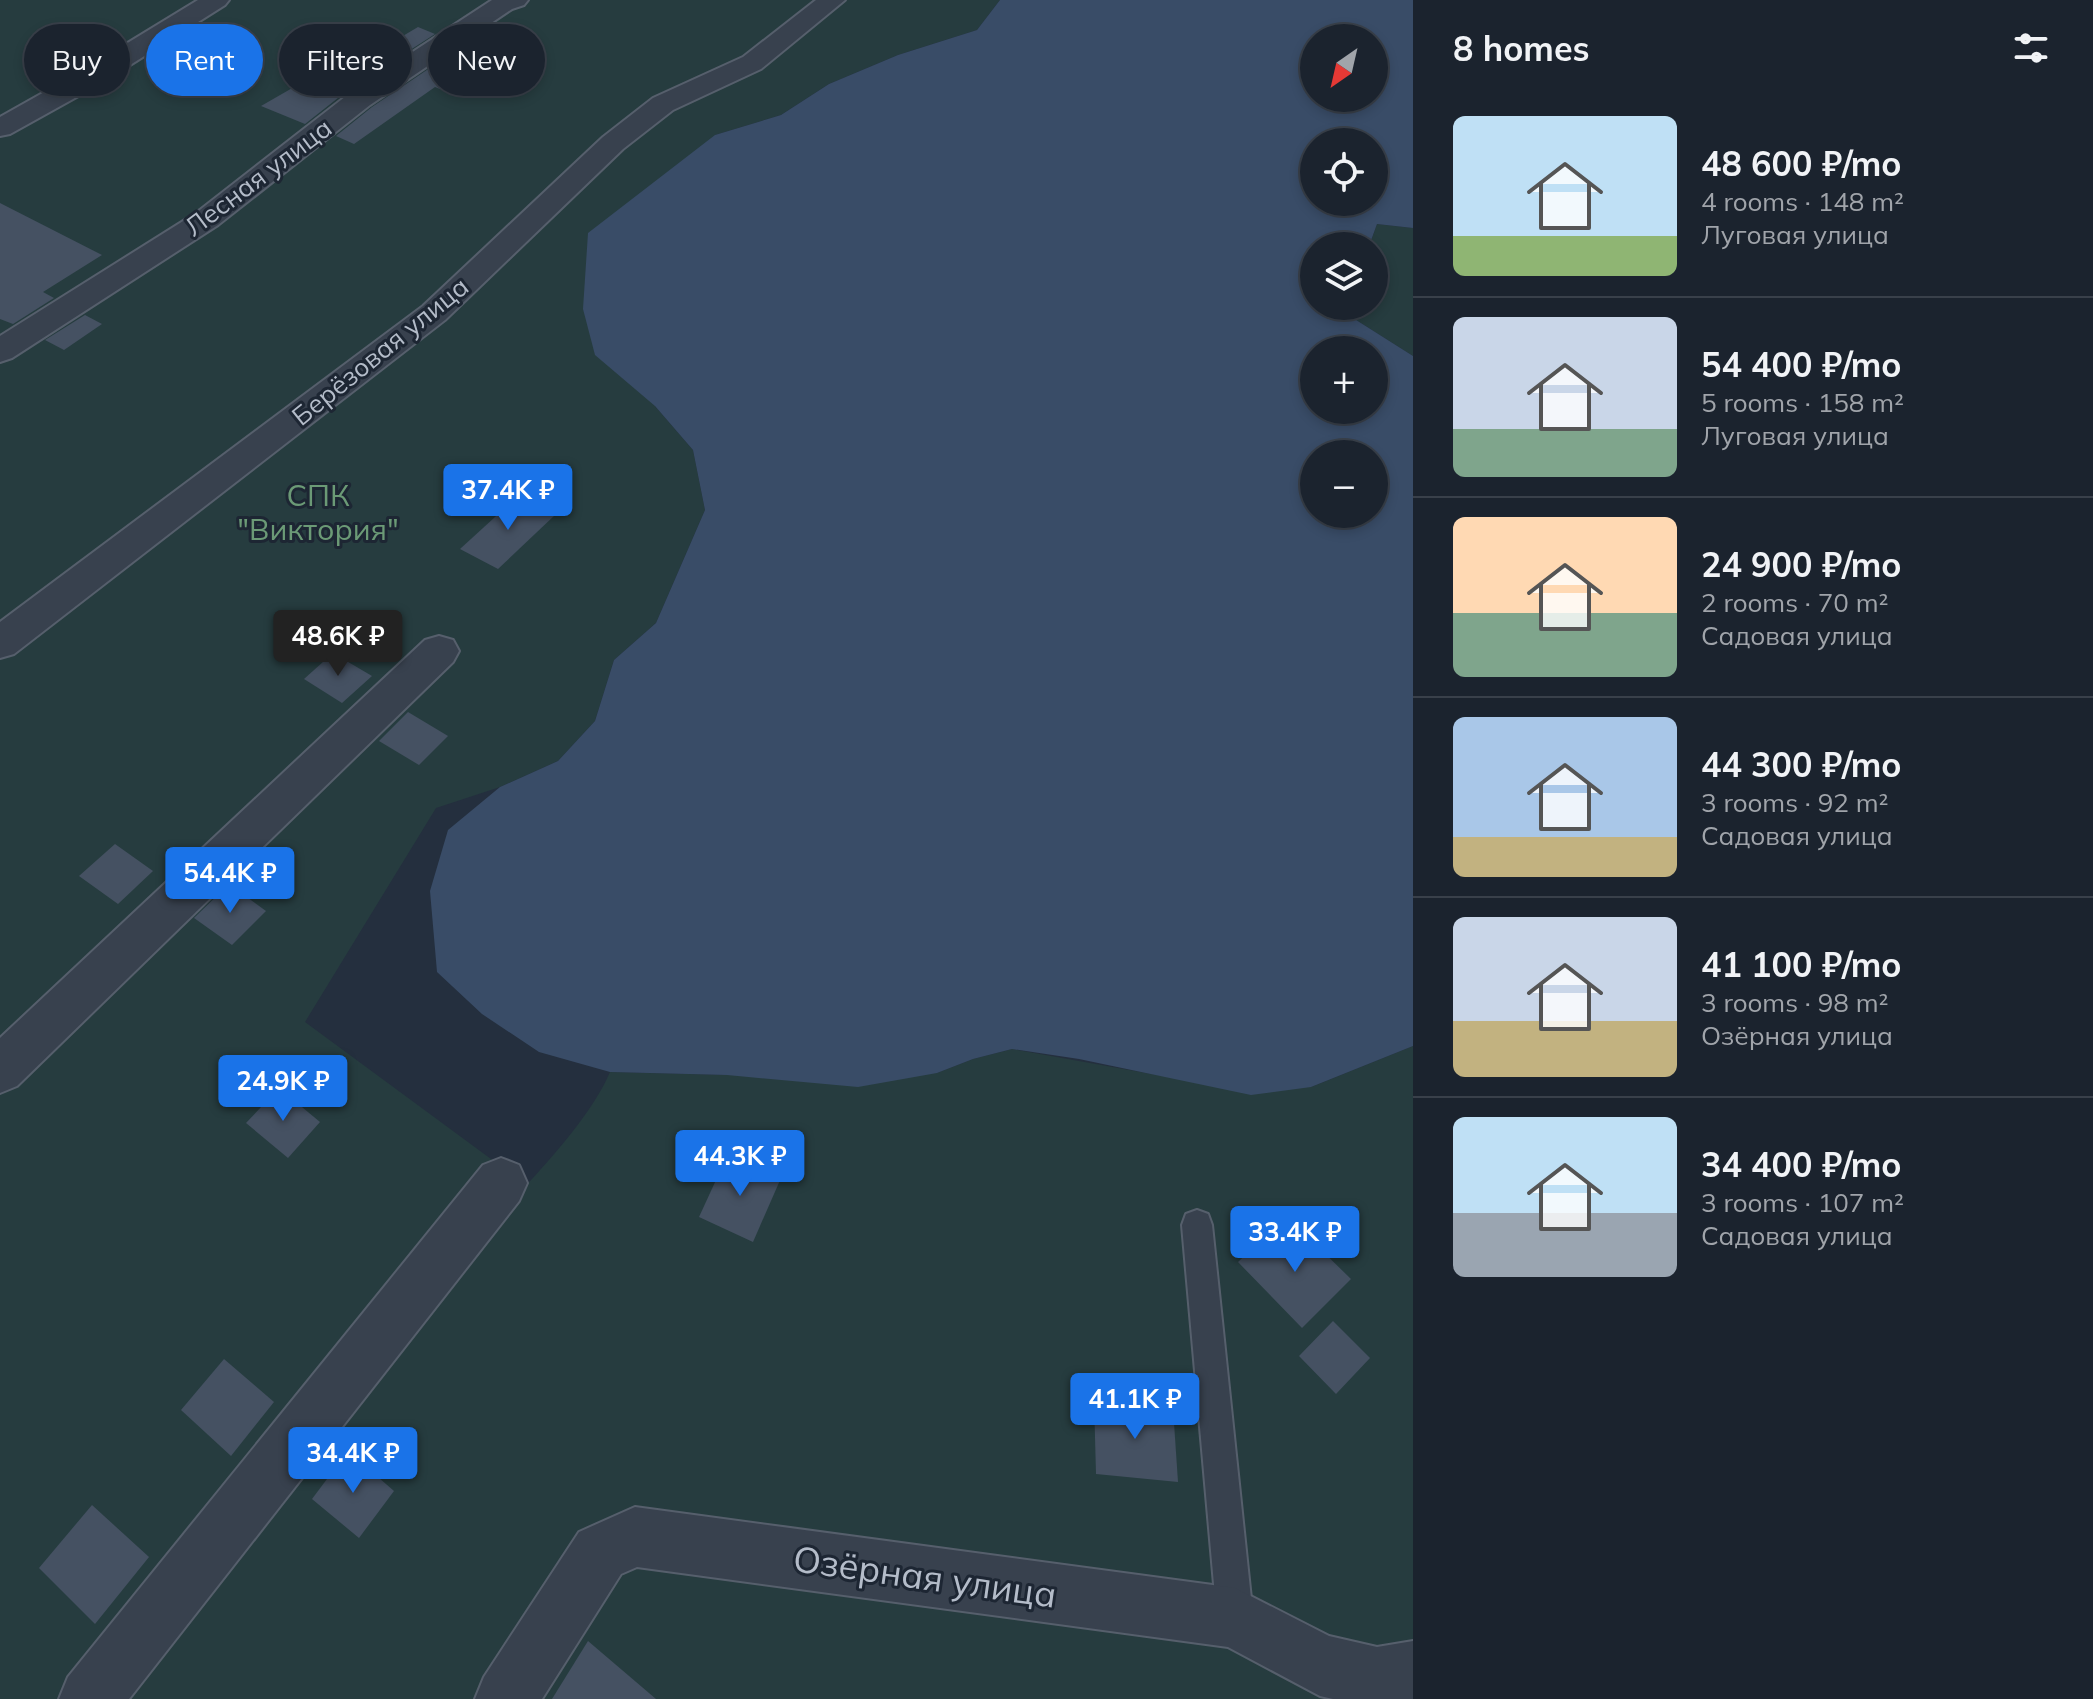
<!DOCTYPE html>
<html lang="en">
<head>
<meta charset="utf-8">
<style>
	body { margin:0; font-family:Mulish,sans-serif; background:#242b36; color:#f1f3f6; height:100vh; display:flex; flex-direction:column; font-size:30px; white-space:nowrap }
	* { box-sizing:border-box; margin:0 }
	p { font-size:26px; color:#a0a4aa }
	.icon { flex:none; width:44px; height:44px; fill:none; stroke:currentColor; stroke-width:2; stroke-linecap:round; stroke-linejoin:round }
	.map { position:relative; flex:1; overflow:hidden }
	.drawer { display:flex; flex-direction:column; background:#1b232e; width:680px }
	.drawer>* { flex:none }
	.top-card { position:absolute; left:24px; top:24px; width:760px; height:72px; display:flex; gap:16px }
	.needle { width:52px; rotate:214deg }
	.fabs { position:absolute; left:1300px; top:24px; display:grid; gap:16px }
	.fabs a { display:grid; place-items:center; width:88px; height:88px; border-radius:50%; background:#1b232e; box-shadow:0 4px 12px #0003,0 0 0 2px #39404a; font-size:40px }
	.price { position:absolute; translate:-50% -68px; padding:0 18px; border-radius:8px; background:#1a73e8; color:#fff; font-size:26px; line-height:52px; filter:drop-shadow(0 2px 4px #0008) }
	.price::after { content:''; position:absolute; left:50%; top:48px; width:24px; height:18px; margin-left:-12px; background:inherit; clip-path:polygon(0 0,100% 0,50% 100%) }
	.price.on { background:#222; color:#fff }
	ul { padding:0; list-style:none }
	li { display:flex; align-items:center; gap:24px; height:200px; padding:0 40px }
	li+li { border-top:2px solid #39404a }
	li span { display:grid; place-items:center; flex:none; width:224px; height:160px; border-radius:12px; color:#555 }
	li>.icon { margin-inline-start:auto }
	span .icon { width:96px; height:96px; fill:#fffc; stroke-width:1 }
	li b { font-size:34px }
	h2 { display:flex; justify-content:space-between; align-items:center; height:96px; padding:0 40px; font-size:34px }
	.pill { padding:0 28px; border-radius:36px; background:#1b232e; box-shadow:0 4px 12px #0003,0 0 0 2px #39404a; font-size:28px; line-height:72px }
	.pill.on { background:#1a73e8; color:#fff }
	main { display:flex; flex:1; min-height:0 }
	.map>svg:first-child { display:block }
	.green { fill:#263c3f }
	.water { fill:#394c67; fill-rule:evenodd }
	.building { fill:#455162 }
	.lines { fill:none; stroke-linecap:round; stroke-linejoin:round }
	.lane-casing { stroke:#565f6c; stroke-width:4 }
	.street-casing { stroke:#565f6c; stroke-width:4 }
	.lane { fill:#38414e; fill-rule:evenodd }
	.street { fill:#38414e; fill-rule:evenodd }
	.labels { text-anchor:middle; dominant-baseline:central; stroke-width:6; stroke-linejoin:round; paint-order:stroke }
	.far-street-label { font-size:26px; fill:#b4bcc9; stroke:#1d2633 }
	.park-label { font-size:30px; fill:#6b9a76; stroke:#1d2633 }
	.near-street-label { font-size:36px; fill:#b4bcc9; stroke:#1d2633 }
</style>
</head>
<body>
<main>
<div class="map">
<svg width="1413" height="1699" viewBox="0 0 1413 1699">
	<rect width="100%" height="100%" fill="#242f3e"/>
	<g class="green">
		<path d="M 0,0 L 1000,0 L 977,30 L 898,55 L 829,84 L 781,115 L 715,135 L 655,406 L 693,450 L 705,510 L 656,623 L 614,660 L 595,721 L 558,761 L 500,787 L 436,808 L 305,1022 L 491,1159 L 524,1188 C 553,1156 593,1112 610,1072 L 727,1075 L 937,1073 L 973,1059 L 1012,1049 L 1157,1075 L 1311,1087 L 1413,1046 L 1413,1699 L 0,1699 Z"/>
		<path d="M 1377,224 L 1413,228 L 1413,356 L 1334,306 L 1374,306 L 1374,246 L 1369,246 Z"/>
	</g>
	<path class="water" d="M 1000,0 L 1413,0 L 1413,228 L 1377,224 L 1369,246 L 1314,246 L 1314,306 L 1334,306 L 1413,356 L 1413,1046 L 1311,1087 L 1251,1095 L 1079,1059 L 1012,1049 L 973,1059 L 937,1073 L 858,1087 L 727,1075 L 610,1072 L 539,1052 L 482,1014 L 437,972 L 430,891 L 448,830 L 500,787 L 558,761 L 595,721 L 614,660 L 656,623 L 705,510 L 693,450 L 655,406 L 595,355 L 583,309 L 588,233 L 715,135 L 781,115 L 829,84 L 898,55 L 977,30 ZM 1314,38 L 1374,38 L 1374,98 L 1314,98 ZM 1314,142 L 1374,142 L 1374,202 L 1314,202 ZM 1314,350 L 1374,350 L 1374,410 L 1314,410 ZM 1314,454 L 1374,454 L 1374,514 L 1314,514 Z"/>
	<g class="building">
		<path d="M 418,27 L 435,34 L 348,90 L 305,124 L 261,106 L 348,56 L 359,62 Z"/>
		<path d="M 464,45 L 490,56 L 440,89 L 435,87 L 354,144 L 336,136 L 372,107 Z"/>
		<path d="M 0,203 L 102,255 L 43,292 L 54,298 L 13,324 L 0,319 Z"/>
		<path d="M 85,315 L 102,324 L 64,350 L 45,340 Z"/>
		<path d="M 518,496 L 555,515 L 498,569 L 460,549 Z"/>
		<path d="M 333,653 L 372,676 L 342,703 L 304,679 Z"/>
		<path d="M 408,712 L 448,736 L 419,765 L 379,741 Z"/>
		<path d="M 115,844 L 153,871 L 118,904 L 79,876 Z"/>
		<path d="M 229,884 L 266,911 L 232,945 L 194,918 Z"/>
		<path d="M 279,1088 L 320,1122 L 288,1158 L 246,1123 Z"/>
		<path d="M 728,1154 L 781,1178 L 753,1242 L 699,1217 Z"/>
		<path d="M 1277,1225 L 1299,1246 L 1308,1237 L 1351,1279 L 1302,1328 L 1238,1262 Z"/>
		<path d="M 1333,1321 L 1370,1358 L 1336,1394 L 1299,1356 Z"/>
		<path d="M 224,1359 L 274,1402 L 231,1456 L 181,1410 Z"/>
		<path d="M 1094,1400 L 1173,1408 L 1178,1482 L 1096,1474 Z"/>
		<path d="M 348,1451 L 394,1491 L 359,1538 L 312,1499 Z"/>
		<path d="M 92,1505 L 149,1557 L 95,1624 L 39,1568 Z"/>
		<path d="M 588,1641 L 656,1699 L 552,1699 Z"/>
	</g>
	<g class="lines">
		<defs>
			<path id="lane" d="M 1197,1210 L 1208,1214 L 1212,1225 L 1253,1618 L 1248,1631 L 1235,1636 L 1222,1631 L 1217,1618 L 1182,1225 L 1186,1214 Z"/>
			<g id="street">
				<path d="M 198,0 L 229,0 L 225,5 L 100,84 L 10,134 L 0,136 L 0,117 L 80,72 Z"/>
				<path d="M 492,0 L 528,0 L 524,5 L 512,9 L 370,105 L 218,225 L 12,358 L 0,362 L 0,336 L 196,213 L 350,93 Z"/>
				<path d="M 816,0 L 845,0 L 761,69 L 673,110 L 623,149 L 445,320 L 14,654 L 0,658 L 0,622 L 423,306 L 603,137 L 653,98 L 743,57 Z"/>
				<path d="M 439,636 L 453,640 L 459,651 L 453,662 L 17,1086 L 0,1093 L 0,1038 L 425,640 Z"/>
				<path d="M 501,1158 L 519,1165 L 527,1183 L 519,1201 L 129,1699 L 59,1699 L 68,1677 L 483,1165 Z"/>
				<path d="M 635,1507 L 1235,1588 L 1329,1636 L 1377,1647 L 1413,1641 L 1413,1699 L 1333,1699 L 1320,1696 L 1228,1647 L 637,1567 L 621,1574 L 542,1699 L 475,1699 L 484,1677 L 579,1532 Z"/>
			</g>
		</defs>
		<use href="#lane" class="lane-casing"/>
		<use href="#street" class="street-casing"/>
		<use href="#lane" class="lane"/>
		<use href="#street" class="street"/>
	</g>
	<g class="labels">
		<g class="far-street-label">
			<text transform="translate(258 177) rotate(-37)">Лесная улица</text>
			<text transform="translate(380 351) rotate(-39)">Берёзовая улица</text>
		</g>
		<g class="park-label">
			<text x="318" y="495">СПК<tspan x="318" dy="34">"Виктория"</tspan></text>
		</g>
		<g class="near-street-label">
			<text transform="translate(925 1576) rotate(8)">Озёрная улица</text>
		</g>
	</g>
</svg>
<div class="fabs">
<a><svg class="needle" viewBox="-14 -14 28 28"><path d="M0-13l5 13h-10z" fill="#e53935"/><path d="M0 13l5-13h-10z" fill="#a0a4aa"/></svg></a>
<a><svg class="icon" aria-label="locate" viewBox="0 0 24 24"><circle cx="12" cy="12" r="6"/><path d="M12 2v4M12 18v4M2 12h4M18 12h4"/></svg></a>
<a><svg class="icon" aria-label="layers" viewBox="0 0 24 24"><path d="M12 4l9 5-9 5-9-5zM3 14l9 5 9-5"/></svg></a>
<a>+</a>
<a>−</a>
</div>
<b class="price" style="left:508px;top:532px">37.4K ₽</b>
<b class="price on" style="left:338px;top:678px">48.6K ₽</b>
<b class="price" style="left:230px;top:915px">54.4K ₽</b>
<b class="price" style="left:283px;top:1123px">24.9K ₽</b>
<b class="price" style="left:740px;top:1198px">44.3K ₽</b>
<b class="price" style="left:1295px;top:1274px">33.4K ₽</b>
<b class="price" style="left:1135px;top:1441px">41.1K ₽</b>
<b class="price" style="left:353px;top:1495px">34.4K ₽</b>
<div class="top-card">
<a class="pill">Buy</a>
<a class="pill on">Rent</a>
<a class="pill">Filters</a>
<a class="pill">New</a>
</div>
</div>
<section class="drawer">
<h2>8 homes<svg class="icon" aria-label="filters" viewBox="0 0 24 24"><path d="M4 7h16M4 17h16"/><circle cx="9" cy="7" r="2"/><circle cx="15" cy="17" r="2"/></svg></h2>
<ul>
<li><span style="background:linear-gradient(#bfe0f5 75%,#8fb573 0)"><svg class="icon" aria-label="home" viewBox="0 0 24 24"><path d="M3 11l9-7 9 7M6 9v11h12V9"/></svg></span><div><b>48 600 ₽/mo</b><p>4 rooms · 148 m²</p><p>Луговая улица</p></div></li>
<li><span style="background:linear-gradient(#c9d6e8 70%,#7fa58c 0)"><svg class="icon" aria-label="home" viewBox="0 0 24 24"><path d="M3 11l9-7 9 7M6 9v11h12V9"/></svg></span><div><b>54 400 ₽/mo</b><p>5 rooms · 158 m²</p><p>Луговая улица</p></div></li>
<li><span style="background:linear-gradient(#ffd9b3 60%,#7fa58c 0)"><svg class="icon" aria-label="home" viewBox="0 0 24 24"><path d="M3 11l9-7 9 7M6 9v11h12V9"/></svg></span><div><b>24 900 ₽/mo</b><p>2 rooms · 70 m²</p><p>Садовая улица</p></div></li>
<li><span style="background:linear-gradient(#a9c7e8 75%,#c2b280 0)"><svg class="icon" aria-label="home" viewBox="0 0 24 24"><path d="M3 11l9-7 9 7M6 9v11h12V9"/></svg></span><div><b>44 300 ₽/mo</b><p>3 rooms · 92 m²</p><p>Садовая улица</p></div></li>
<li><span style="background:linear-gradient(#c9d6e8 65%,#c2b280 0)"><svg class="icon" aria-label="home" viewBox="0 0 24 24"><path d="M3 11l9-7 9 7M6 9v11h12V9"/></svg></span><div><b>41 100 ₽/mo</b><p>3 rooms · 98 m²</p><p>Озёрная улица</p></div></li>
<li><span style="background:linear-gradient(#bfe0f5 60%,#9aa5b1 0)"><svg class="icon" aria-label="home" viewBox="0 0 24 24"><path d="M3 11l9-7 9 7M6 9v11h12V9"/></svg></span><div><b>34 400 ₽/mo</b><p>3 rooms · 107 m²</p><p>Садовая улица</p></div></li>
</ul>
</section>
</main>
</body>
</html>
